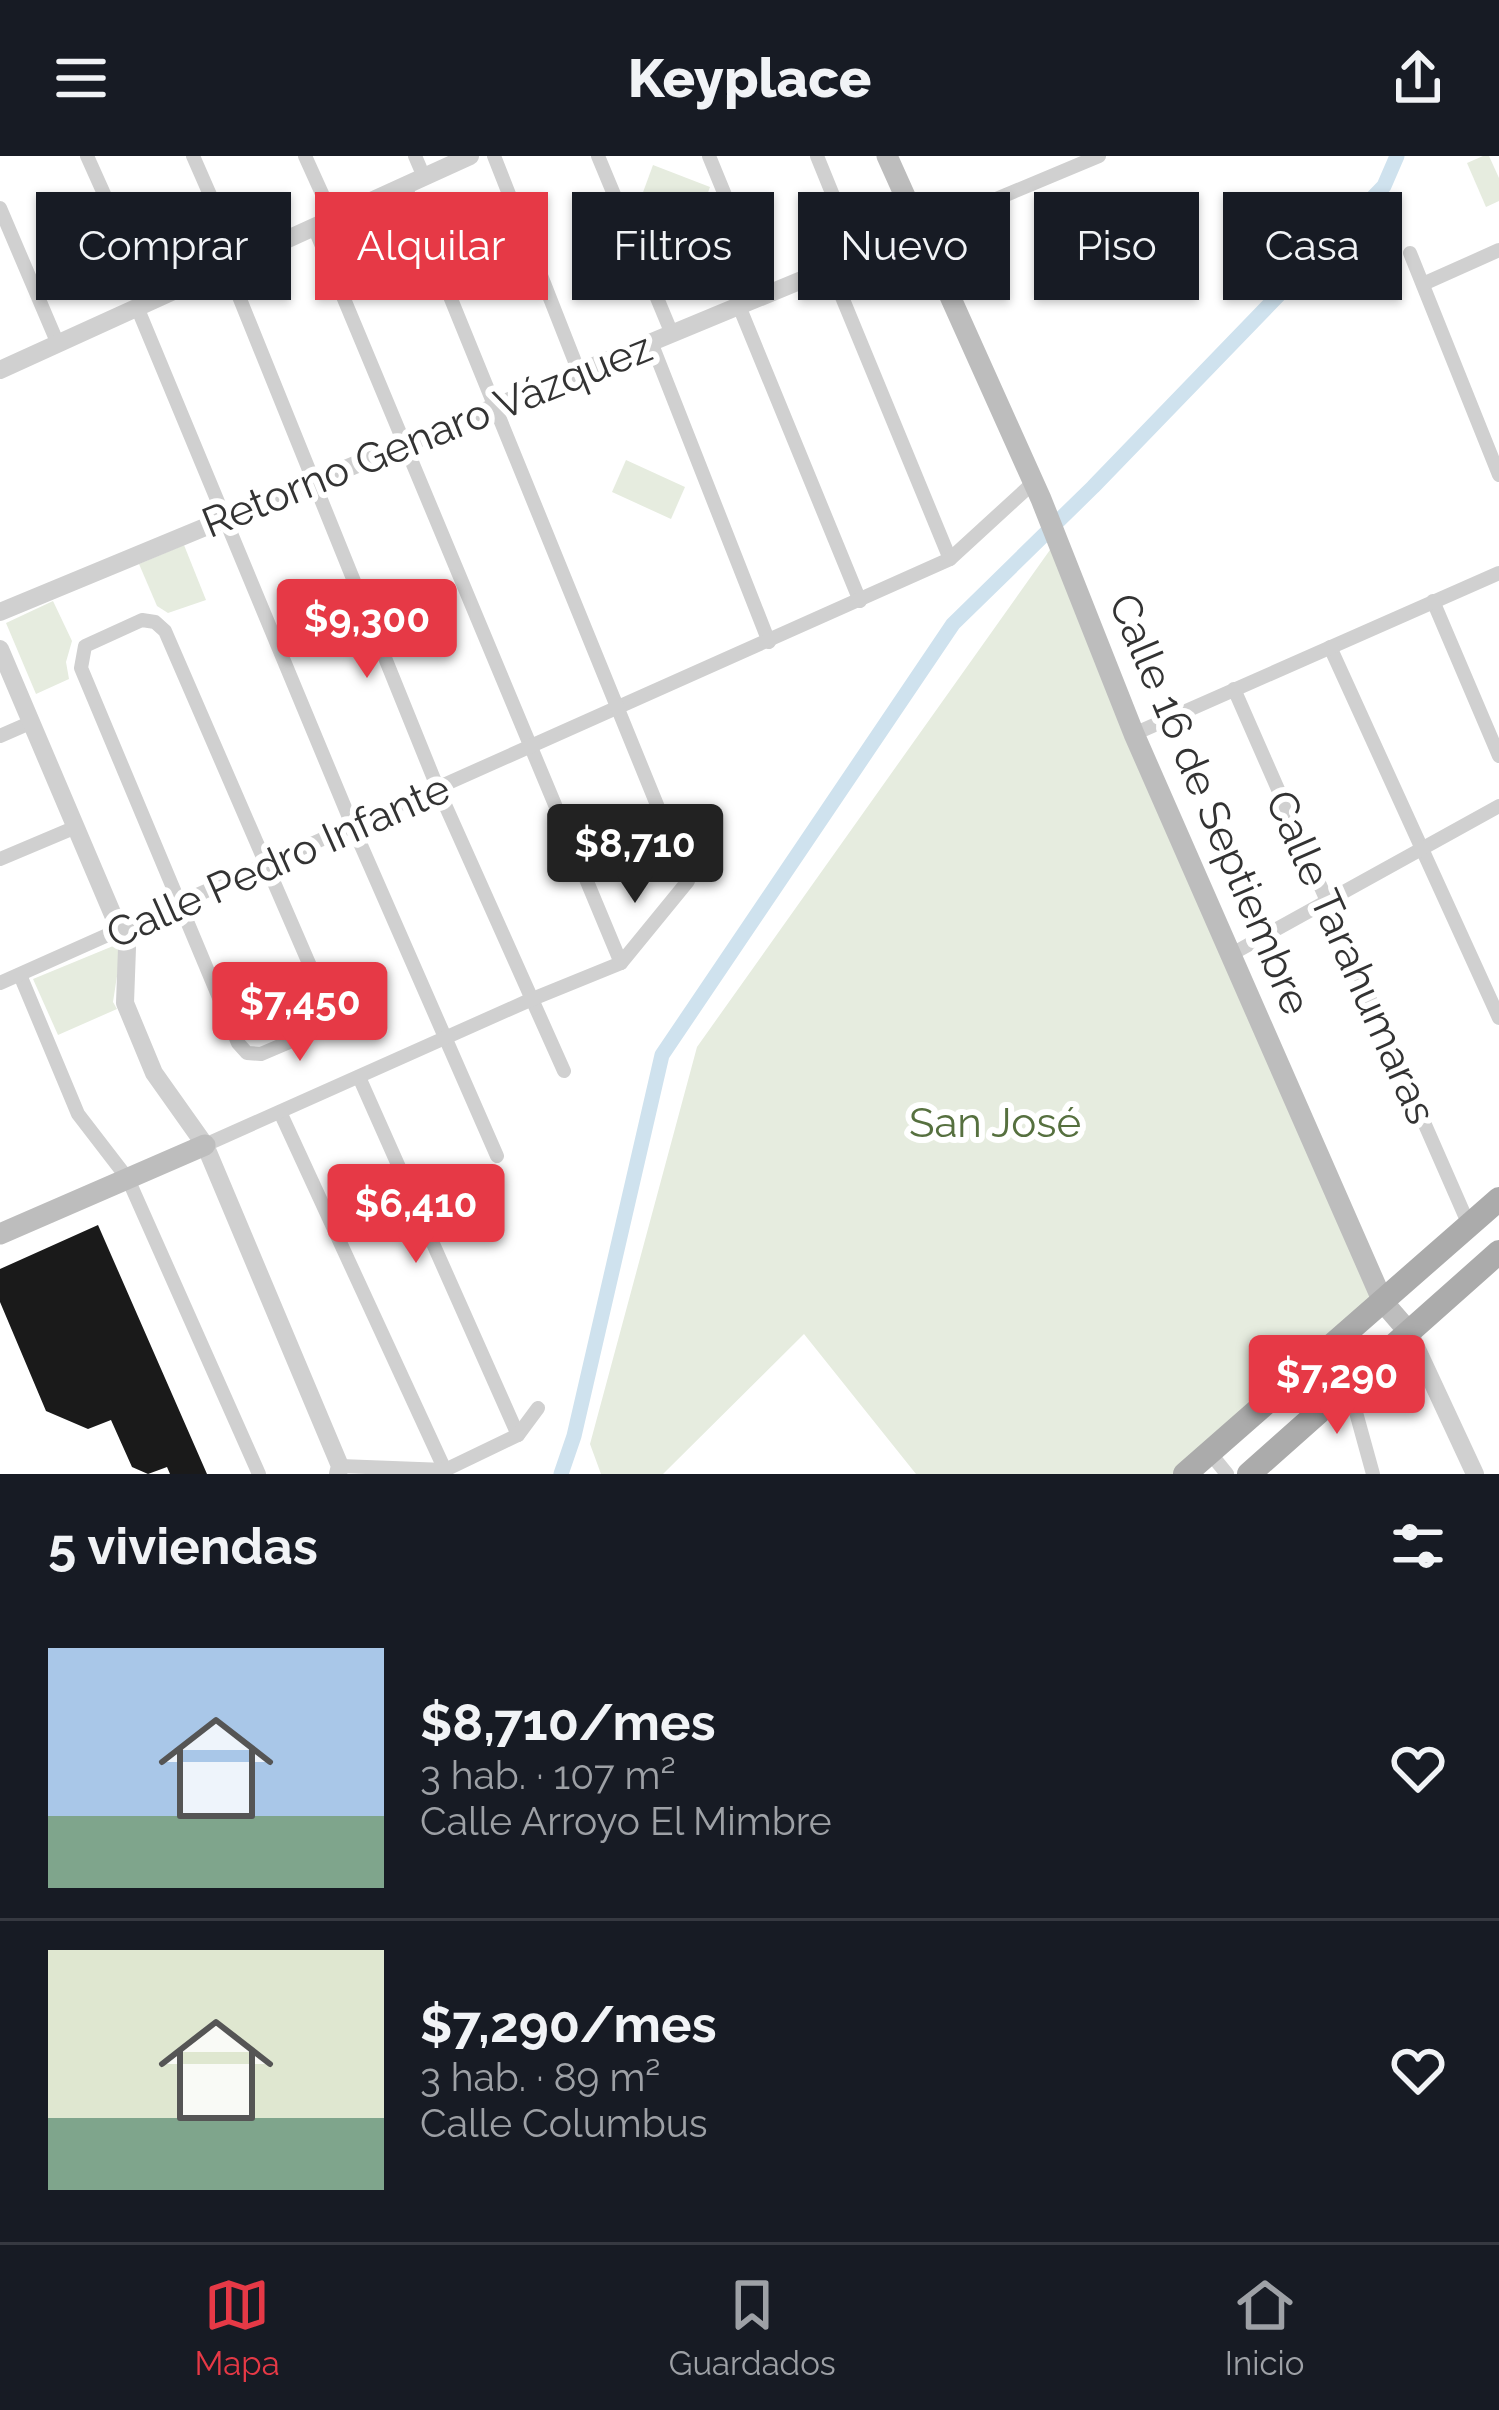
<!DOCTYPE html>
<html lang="es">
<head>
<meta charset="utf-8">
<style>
	body { margin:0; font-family:Raleway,sans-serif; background:#242831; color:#f1f3f6; height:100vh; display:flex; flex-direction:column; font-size:45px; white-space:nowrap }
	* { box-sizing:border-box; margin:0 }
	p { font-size:39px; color:#9ea1a6 }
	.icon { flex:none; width:66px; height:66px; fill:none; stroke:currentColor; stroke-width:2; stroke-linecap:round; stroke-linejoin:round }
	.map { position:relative; height:1318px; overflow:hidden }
	.sheet { display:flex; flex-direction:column; background:#171b24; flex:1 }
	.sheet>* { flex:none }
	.guide { position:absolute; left:36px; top:36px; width:1428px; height:108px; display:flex; gap:24px }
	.price { position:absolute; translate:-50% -102px; padding:0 27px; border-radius:12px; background:#e63946; color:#fff; font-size:39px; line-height:78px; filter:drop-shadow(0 3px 6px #0008) }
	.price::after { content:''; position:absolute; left:50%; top:72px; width:36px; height:27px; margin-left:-18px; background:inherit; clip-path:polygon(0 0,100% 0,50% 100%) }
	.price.active { background:#222; color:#fff }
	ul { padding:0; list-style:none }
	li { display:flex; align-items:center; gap:36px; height:300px; padding:0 48px }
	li+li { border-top:3px solid #363941 }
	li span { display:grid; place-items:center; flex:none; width:336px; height:240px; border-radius:0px; color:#555 }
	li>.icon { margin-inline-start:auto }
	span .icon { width:144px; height:144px; fill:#fffc; stroke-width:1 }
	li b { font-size:51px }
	h2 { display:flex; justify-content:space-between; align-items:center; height:144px; padding:0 48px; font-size:51px }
	.tag { padding:0 42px; border-radius:0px; background:#171b24; box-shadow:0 3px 9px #0004; font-size:42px; line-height:108px }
	.tag.active { background:#e63946; color:#fff }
	header { display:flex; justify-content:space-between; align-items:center; height:156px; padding:0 48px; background:#171b24; font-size:54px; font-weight:800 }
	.menu { display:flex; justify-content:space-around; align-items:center; height:168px; border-top:3px solid #363941; background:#171b24; font-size:33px; color:#9ea1a6 }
	.menu a { display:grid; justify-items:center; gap:6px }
	.menu .active { color:#e63946 }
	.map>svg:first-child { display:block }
	.green { fill:#e6ecdf }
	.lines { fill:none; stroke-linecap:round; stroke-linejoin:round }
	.canal { stroke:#cfe2ee; stroke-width:15 }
	.building { fill:#1a1a1a }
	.minor { stroke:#d0d0d0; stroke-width:14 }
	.tertiary { stroke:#d0d0d0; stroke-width:18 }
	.secondary { stroke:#bdbdbd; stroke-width:21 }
	.primary { stroke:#ababab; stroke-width:24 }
	.labels { text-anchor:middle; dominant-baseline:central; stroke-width:12; stroke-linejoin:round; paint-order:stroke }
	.street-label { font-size:42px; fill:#333; stroke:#fff }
	.park-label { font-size:42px; fill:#56703f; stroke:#fff }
</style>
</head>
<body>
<header><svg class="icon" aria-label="menu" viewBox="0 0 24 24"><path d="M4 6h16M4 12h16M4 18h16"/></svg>Keyplace<svg class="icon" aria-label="share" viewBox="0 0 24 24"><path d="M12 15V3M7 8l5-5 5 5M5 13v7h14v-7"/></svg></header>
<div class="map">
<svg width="1499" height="1318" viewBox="0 0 1499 1318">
	<rect width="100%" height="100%" fill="#fff"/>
	<g class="green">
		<path d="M 1483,0 L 1489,0 L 1499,22 L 1499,45 L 1486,51 L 1467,7 Z"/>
		<path d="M 653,9 L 710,31 L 699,61 L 642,39 Z"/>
		<path d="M 659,51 L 716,72 L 705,102 L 648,81 Z"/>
		<path d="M 626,304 L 685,331 L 671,363 L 612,336 Z"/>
		<path d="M 1057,384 L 1383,1146 L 1186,1318 L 916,1318 L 804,1178 L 663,1318 L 601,1318 L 590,1288 L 697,891 Z"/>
		<path d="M 184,389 L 206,444 L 168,457 L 157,450 L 139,408 Z"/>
		<path d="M 53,445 L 72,485 L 66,506 L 69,523 L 36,538 L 6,467 Z"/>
		<path d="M 118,788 L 121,794 L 113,846 L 117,853 L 58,879 L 33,823 Z"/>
	</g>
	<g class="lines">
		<path class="canal" d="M 561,1318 L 574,1280 L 662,899 L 953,468 L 1093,331 L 1384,30 L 1397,0"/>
	</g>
	<path class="building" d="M 98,1069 L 207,1318 L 170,1318 L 167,1311 L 148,1318 L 132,1311 L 111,1264 L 88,1273 L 46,1255 L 0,1146 L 0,1113 Z"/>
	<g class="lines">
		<g class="minor">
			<path d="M 87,0 L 152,145"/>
			<path d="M 193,0 L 239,105"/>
			<path d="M 305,0 L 333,62"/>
			<path d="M 415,0 L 424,21"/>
			<path d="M 494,0 L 579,216"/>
			<path d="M 598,0 L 672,178"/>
			<path d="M 709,0 L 766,139"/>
			<path d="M 817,0 L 858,101"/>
			<path d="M 0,52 L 58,188"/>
			<path d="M 314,71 L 621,807"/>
			<path d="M 920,75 L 1099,0"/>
			<path d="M 1410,97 L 1499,319"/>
			<path d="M 227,111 L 438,633 L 564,915"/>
			<path d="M 830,112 L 950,403"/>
			<path d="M 1423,128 L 1499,94"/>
			<path d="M 739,150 L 860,445"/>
			<path d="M 137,151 L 353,671 L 497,1000"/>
			<path d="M 651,186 L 769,486"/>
			<path d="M 1433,445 L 1499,600"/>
			<path d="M 142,464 L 155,466 L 165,475 L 327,849 L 328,863 L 322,872 L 261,898 L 247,897 L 238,887 L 81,512 L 85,490 Z"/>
			<path d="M 1330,491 L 1499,862"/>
			<path d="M 1234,533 L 1469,1069"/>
			<path d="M 1134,578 L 1499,417"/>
			<path d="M 0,580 L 32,566"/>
			<path d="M 0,703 L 76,671"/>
			<path d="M 1230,799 L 1499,650"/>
			<path d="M 20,819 L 78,958 L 128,1023 L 259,1318"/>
			<path d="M 0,827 L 950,403 L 1034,326"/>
			<path d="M 359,921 L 518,1279"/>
			<path d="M 280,956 L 445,1314"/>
			<path d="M 205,989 L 530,844 L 621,807 L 688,725 L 405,30"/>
			<path d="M 1349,1231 L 1373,1318"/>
			<path d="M 1210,1297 L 1227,1318"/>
			<path d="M 340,1310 L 445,1314 L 518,1279 L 538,1252"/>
		</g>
		<g class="tertiary">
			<path d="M 0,214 L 470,0"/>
			<path d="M 0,456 L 920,75"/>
			<path d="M 0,493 L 127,792 L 125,847 L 154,917 L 205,989 L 340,1310 L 338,1318"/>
			<path d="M 1409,1176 L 1475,1318"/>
		</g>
		<g class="secondary">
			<path d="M 887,0 L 1041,343 L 1134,578 L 1383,1146 L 1409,1176"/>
			<path d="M 0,1078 L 205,989"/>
		</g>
		<g class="primary">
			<path d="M 1185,1318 L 1499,1043"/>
			<path d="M 1249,1318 L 1499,1096"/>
		</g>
	</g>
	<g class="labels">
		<g class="street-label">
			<text transform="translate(427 279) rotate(-22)">Retorno Genaro Vázquez</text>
			<text transform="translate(1210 648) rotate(67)">Calle 16 de Septiembre</text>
			<text transform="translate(278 705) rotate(-24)">Calle Pedro Infante</text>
			<text transform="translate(1351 801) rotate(66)">Calle Tarahumaras</text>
		</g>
		<g class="park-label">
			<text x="995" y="966">San José</text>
		</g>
	</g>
</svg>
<b class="price" style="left:367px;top:525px">$9,300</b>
<b class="price active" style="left:635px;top:750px">$8,710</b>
<b class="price" style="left:300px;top:908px">$7,450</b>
<b class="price" style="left:416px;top:1110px">$6,410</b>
<b class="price" style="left:1337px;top:1281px">$7,290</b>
<div class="guide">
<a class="tag">Comprar</a>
<a class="tag active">Alquilar</a>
<a class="tag">Filtros</a>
<a class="tag">Nuevo</a>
<a class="tag">Piso</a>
<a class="tag">Casa</a>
</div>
</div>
<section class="sheet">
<h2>5 viviendas<svg class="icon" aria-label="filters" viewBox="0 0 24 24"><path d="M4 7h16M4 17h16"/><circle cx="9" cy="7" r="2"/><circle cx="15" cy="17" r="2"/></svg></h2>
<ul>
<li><span style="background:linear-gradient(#a9c7e8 70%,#7fa58c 0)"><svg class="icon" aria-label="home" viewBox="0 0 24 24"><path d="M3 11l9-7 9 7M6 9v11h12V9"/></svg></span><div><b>$8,710/mes</b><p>3 hab. · 107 m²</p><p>Calle Arroyo El Mimbre</p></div><svg class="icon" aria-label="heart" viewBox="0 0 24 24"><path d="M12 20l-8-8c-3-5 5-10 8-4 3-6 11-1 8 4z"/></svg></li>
<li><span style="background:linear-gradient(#dfe7d0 70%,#7fa58c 0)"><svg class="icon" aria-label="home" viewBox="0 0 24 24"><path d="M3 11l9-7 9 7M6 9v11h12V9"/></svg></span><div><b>$7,290/mes</b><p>3 hab. · 89 m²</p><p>Calle Columbus</p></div><svg class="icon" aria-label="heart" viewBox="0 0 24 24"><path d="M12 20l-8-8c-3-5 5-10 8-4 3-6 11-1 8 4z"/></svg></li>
</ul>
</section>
<nav class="menu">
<a class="active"><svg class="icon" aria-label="map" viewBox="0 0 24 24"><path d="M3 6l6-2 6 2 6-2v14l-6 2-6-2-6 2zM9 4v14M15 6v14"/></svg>Mapa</a>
<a><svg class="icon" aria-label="saved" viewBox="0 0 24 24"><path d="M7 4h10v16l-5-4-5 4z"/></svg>Guardados</a>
<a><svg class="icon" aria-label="home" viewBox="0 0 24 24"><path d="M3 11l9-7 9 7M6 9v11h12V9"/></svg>Inicio</a>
</nav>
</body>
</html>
